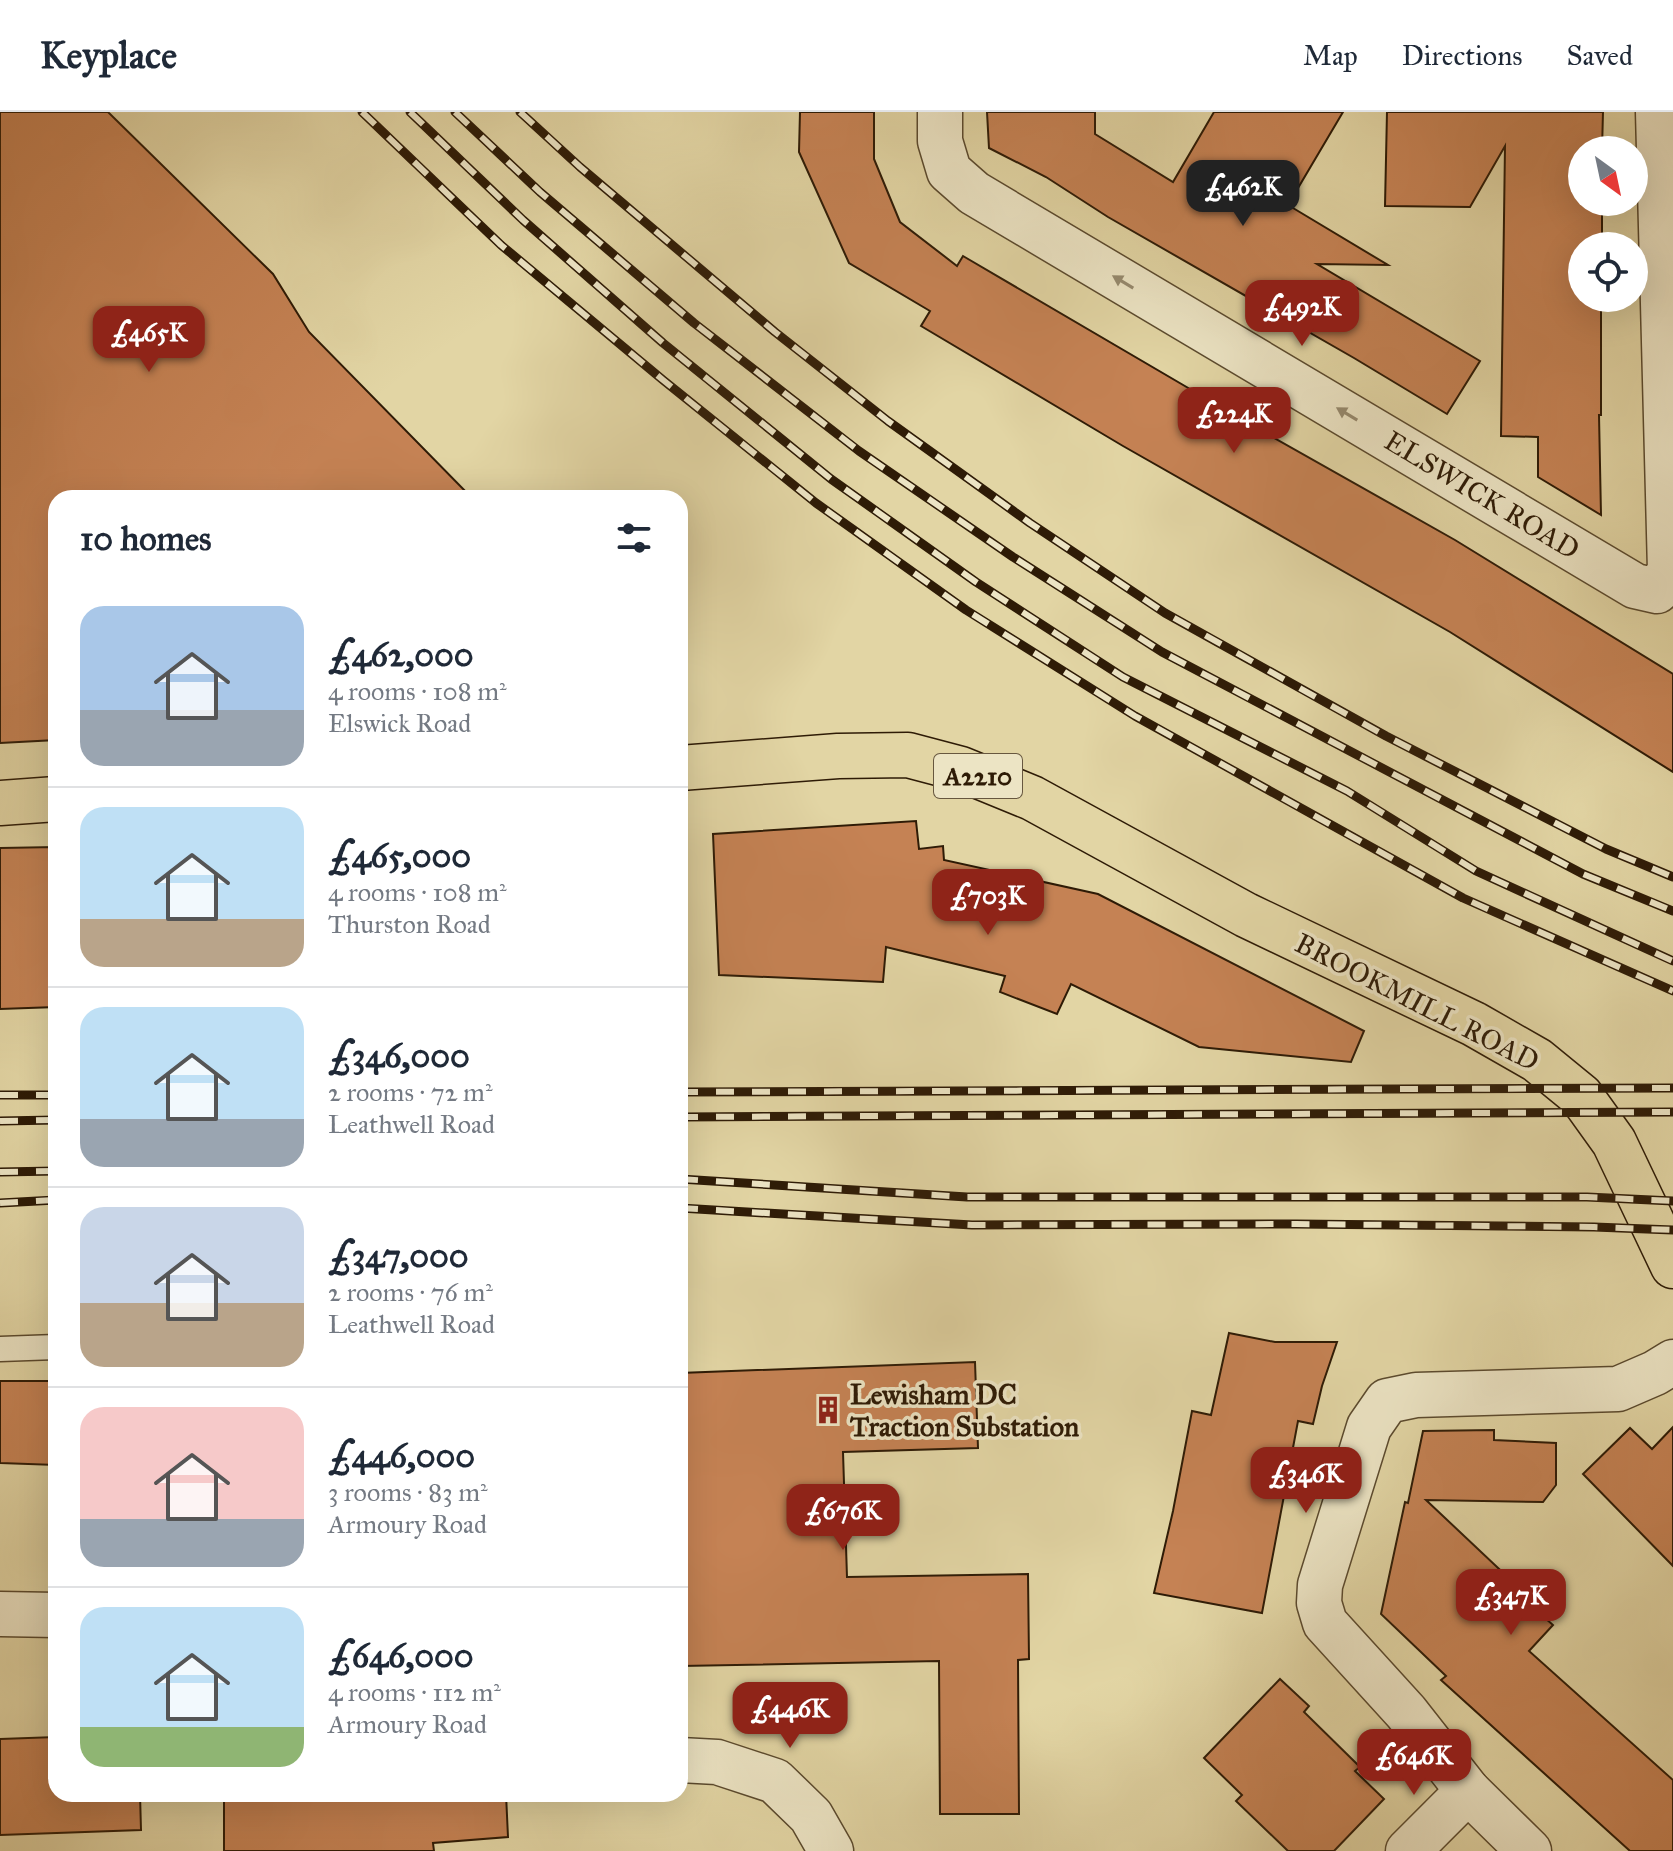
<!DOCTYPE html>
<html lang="en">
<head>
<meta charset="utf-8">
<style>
	body { margin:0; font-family:"IM FELL Great Primer",serif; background:#f2f2f3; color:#1f2937; height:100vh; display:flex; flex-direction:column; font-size:30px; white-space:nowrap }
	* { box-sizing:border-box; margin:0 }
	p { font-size:26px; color:#747a83 }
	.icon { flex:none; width:44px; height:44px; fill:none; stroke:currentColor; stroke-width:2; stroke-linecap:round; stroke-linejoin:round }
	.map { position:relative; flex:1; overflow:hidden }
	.details { position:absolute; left:48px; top:378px; width:640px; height:1312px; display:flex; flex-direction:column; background:#fff; border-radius:24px; box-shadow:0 8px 32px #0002 }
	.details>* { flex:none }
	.needle { width:52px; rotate:147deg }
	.controls { position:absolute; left:1568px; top:24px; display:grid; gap:16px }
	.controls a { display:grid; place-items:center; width:80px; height:80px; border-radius:50%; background:#fff; box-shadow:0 8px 32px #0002; font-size:40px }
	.price { position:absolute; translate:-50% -68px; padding:0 18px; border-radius:16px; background:#8f2418; color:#fff; font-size:26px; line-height:52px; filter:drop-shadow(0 2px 4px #0008) }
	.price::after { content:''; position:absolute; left:50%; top:48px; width:24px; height:18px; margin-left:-12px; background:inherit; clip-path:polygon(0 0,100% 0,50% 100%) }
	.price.selected { background:#222; color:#fff }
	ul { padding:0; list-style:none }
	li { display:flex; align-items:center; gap:24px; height:200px; padding:0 32px }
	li+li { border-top:2px solid #e0e1e3 }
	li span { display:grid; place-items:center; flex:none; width:224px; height:160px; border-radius:24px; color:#555 }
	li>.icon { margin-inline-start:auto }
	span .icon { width:96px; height:96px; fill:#fffc; stroke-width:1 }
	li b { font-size:34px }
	h2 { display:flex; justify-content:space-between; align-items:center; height:96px; padding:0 32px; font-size:34px }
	header { display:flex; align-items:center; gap:48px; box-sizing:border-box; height:112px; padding:0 40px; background:#fff; border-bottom:2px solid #e0e1e3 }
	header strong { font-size:38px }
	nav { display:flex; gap:44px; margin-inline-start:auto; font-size:28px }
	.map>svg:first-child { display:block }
	.building { fill:#c58254; stroke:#2e1b06; stroke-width:2 }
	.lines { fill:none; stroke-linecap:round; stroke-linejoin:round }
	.lane-casing { stroke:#5b4a2e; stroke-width:27 }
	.street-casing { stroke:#5b4a2e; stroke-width:47 }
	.primary-casing { stroke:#2e1b06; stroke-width:47 }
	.lane { stroke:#ece4c4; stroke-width:24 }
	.street { stroke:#ece4c4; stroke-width:44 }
	.primary { stroke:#e2d5a4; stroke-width:44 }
	.rail-casing { stroke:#2e1b06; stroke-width:9 }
	.rail { stroke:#ece4c4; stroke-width:6; stroke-dasharray:18; stroke-linecap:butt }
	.oneway { fill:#968a6e }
	.labels { text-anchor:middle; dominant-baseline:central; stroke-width:7; stroke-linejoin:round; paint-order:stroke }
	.shield { fill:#ece4c4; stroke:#67573f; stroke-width:2 }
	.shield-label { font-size:26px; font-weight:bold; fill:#2e1b06 }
	.street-label { font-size:28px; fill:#2e1b06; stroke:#ece4c4 }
	.poi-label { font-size:28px; font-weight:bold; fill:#2e1b06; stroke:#ece4c4; text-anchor:start }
</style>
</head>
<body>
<header>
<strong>Keyplace</strong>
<nav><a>Map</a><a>Directions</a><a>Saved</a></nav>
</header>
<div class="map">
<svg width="1673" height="1739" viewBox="0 0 1673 1739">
	<rect width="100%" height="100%" fill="#e2d5a4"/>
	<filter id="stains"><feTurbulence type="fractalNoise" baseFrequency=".0025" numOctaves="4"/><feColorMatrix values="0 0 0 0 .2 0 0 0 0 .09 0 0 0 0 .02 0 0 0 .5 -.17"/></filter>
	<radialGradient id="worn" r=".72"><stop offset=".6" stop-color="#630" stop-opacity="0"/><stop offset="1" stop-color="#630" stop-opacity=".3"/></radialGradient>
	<g class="building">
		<path d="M 0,0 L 108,0 L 273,162 L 309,220 L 472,386 L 56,386 L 56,628 L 0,631 Z"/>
		<path d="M 800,0 L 874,0 L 874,47 L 900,110 L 957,154 L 963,144 L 1260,318 L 1455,428 L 1673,562 L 1673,660 L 1450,520 L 1123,334 L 921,214 L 930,199 L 849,151 L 799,40 Z"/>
		<path d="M 987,0 L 1095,0 L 1095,22 L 1173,70 L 1214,0 L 1343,0 L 1288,93 L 1388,153 L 1317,152 L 1480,249 L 1447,302 L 1354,246 L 1108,105 L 1046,65 L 989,36 Z"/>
		<path d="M 1387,0 L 1603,0 L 1602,38 L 1582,38 L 1582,90 L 1602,90 L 1602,134 L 1582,134 L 1582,186 L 1601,186 L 1601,303 L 1599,303 L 1601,403 L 1538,365 L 1538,325 L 1501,324 L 1505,34 L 1470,95 L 1385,94 Z"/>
		<path d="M 916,709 L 919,737 L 943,734 L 944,748 L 1098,782 L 1364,919 L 1351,950 L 1199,935 L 1071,872 L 1057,902 L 1000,880 L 1005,864 L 886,835 L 883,870 L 719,863 L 713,722 Z"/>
		<path d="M 56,735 L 56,895 L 0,897 L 0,736 Z"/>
		<path d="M 1229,1221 L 1275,1230 L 1337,1230 L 1322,1274 L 1313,1312 L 1298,1309 L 1262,1501 L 1154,1481 L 1173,1399 L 1192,1299 L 1211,1303 Z"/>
		<path d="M 975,1250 L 978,1336 L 843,1340 L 847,1465 L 1028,1462 L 1029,1547 L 1018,1548 L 1019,1702 L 940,1702 L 939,1549 L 681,1554 L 680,1261 Z"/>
		<path d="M 0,1269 L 56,1269 L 56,1353 L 0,1351 Z"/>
		<path d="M 1673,1315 L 1673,1454 L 1583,1362 L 1630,1316 L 1652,1337 Z"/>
		<path d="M 1494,1318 L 1494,1328 L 1556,1331 L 1556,1373 L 1543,1390 L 1426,1388 L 1514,1471 L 1510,1475 L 1553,1513 L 1529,1539 L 1673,1668 L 1673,1739 L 1630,1739 L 1441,1568 L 1446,1564 L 1381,1502 L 1405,1390 L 1408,1391 L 1423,1319 Z"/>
		<path d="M 1280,1567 L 1309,1594 L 1304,1600 L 1360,1655 L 1355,1659 L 1384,1687 L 1334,1739 L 1288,1739 L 1236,1689 L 1242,1683 L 1204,1646 Z"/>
		<path d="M 56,1625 L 56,1682 L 140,1682 L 141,1718 L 0,1723 L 0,1627 Z"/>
		<path d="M 224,1682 L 506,1682 L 508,1725 L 433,1731 L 434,1739 L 224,1739 Z"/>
	</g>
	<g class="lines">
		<defs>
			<path id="lane" d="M 0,1237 L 56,1235"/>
			<g id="street">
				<path d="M 940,0 L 940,29 L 949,59 L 974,81 L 1635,474 L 1657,479 L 1670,459 L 1658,0"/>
				<path d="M 0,1502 L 56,1503"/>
				<path d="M 680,1648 L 717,1650 L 775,1669 L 811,1704 L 831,1739"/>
				<path d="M 1408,1739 L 1468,1679"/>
				<path d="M 1529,1739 L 1468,1679 L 1406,1600 L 1325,1511 L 1319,1491 L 1320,1473 L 1369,1315 L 1387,1289 L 1416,1283 L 1618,1277 L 1655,1261 L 1673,1250"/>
			</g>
			<g id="primary">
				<path d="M 680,656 L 838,644 L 908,643 L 961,657 L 1032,686 L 1246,803 L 1474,912 L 1537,948 L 1581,984 L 1614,1030 L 1673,1154"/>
				<path d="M 0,691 L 56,687"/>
			</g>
		</defs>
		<use href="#lane" class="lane-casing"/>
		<use href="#street" class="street-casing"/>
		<use href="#primary" class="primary-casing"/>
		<use href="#lane" class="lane"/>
		<use href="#street" class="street"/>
		<use href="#primary" class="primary"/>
		<defs>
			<g id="rail">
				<path d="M 362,0 L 501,133 L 663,268 L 816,391 L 966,498 L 1135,604 L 1463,786 L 1673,879"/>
				<path d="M 410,0 L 523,108 L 663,231 L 831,367 L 976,470 L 1123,565 L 1347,679 L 1476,759 L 1673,849"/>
				<path d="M 455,0 L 540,80 L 694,211 L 859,339 L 1013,445 L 1162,540 L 1583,762 L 1673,799"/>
				<path d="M 520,0 L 580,55 L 775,220 L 888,309 L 1030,411 L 1165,501 L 1386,624 L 1606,737 L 1673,765"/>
				<path d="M 680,980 L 1673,976"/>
				<path d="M 0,983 L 56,983"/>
				<path d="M 680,1005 L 1673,1000"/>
				<path d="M 0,1009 L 56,1008"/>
				<path d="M 0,1060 L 56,1059"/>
				<path d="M 680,1067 L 967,1085 L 1587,1085 L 1673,1089"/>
				<path d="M 0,1091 L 56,1088"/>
				<path d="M 680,1096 L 972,1113 L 1296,1112 L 1594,1115 L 1673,1118"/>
			</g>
		</defs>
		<use href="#rail" class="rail-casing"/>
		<use href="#rail" class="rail"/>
	</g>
	<defs><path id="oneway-solid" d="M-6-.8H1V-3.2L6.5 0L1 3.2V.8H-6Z" transform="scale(2)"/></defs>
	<g class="oneway">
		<use href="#oneway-solid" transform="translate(1123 170) rotate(-149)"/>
		<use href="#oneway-solid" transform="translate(1347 302) rotate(-149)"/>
	</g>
	<defs>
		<symbol id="building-bare" viewBox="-9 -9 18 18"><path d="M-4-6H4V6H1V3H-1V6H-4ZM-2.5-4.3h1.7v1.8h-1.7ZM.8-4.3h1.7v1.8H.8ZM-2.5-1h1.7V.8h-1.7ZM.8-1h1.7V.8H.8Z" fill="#8f2418" stroke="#ece4c4" stroke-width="2.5" paint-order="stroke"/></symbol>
	</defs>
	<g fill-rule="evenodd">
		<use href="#building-bare" x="808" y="1278" width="40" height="40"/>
	</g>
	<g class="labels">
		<rect class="shield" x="934" y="642" width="88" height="44" rx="6"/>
		<g class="shield-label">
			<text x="978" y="664">A2210</text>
		</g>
		<g class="street-label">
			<text transform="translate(1482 383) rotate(31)">ELSWICK ROAD</text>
			<text transform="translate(1417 890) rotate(27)">BROOKMILL ROAD</text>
		</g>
		<g class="poi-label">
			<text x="850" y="1282">Lewisham DC<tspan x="850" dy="32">Traction Substation</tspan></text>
		</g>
	</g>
	<rect width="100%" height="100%" filter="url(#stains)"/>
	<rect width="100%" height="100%" fill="url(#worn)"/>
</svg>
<div class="controls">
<a><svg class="needle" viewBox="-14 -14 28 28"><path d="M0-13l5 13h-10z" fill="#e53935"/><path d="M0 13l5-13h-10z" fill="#747a83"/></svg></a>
<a><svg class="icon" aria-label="locate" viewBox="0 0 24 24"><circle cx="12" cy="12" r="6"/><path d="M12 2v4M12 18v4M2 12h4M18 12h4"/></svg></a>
</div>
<b class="price selected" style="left:1243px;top:116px">£462K</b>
<b class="price" style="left:1302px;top:236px">£492K</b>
<b class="price" style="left:149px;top:262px">£465K</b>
<b class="price" style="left:1234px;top:343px">£224K</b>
<b class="price" style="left:988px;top:825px">£703K</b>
<b class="price" style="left:1306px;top:1403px">£346K</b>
<b class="price" style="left:843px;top:1440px">£676K</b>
<b class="price" style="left:1511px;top:1525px">£347K</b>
<b class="price" style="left:790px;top:1638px">£446K</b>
<b class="price" style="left:1414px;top:1685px">£646K</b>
<section class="details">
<h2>10 homes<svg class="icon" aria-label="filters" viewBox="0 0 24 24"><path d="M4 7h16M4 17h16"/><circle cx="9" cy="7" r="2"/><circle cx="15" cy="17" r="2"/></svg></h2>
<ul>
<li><span style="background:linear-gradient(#a9c7e8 65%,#9aa5b1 0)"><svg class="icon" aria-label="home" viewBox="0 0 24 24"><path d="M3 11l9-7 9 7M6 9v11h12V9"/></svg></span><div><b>£462,000</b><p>4 rooms · 108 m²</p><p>Elswick Road</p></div></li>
<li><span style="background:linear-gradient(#bfe0f5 70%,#b9a48a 0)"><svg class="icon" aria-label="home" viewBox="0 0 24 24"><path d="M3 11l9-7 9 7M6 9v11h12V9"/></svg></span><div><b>£465,000</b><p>4 rooms · 108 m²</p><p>Thurston Road</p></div></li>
<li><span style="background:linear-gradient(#bfe0f5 70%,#9aa5b1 0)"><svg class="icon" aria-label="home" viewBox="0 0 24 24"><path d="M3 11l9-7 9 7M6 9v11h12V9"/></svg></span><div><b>£346,000</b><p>2 rooms · 72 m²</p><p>Leathwell Road</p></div></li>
<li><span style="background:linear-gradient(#c9d6e8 60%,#b9a48a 0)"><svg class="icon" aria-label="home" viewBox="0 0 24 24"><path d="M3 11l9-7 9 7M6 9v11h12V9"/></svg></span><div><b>£347,000</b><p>2 rooms · 76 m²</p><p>Leathwell Road</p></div></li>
<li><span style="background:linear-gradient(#f6c9c9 70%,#9aa5b1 0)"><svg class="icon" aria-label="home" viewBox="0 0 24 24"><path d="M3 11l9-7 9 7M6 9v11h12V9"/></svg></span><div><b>£446,000</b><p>3 rooms · 83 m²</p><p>Armoury Road</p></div></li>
<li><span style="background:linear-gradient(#bfe0f5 75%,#8fb573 0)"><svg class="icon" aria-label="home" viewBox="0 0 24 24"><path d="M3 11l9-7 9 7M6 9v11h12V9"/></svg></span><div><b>£646,000</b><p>4 rooms · 112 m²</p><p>Armoury Road</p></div></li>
</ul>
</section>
</div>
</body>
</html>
